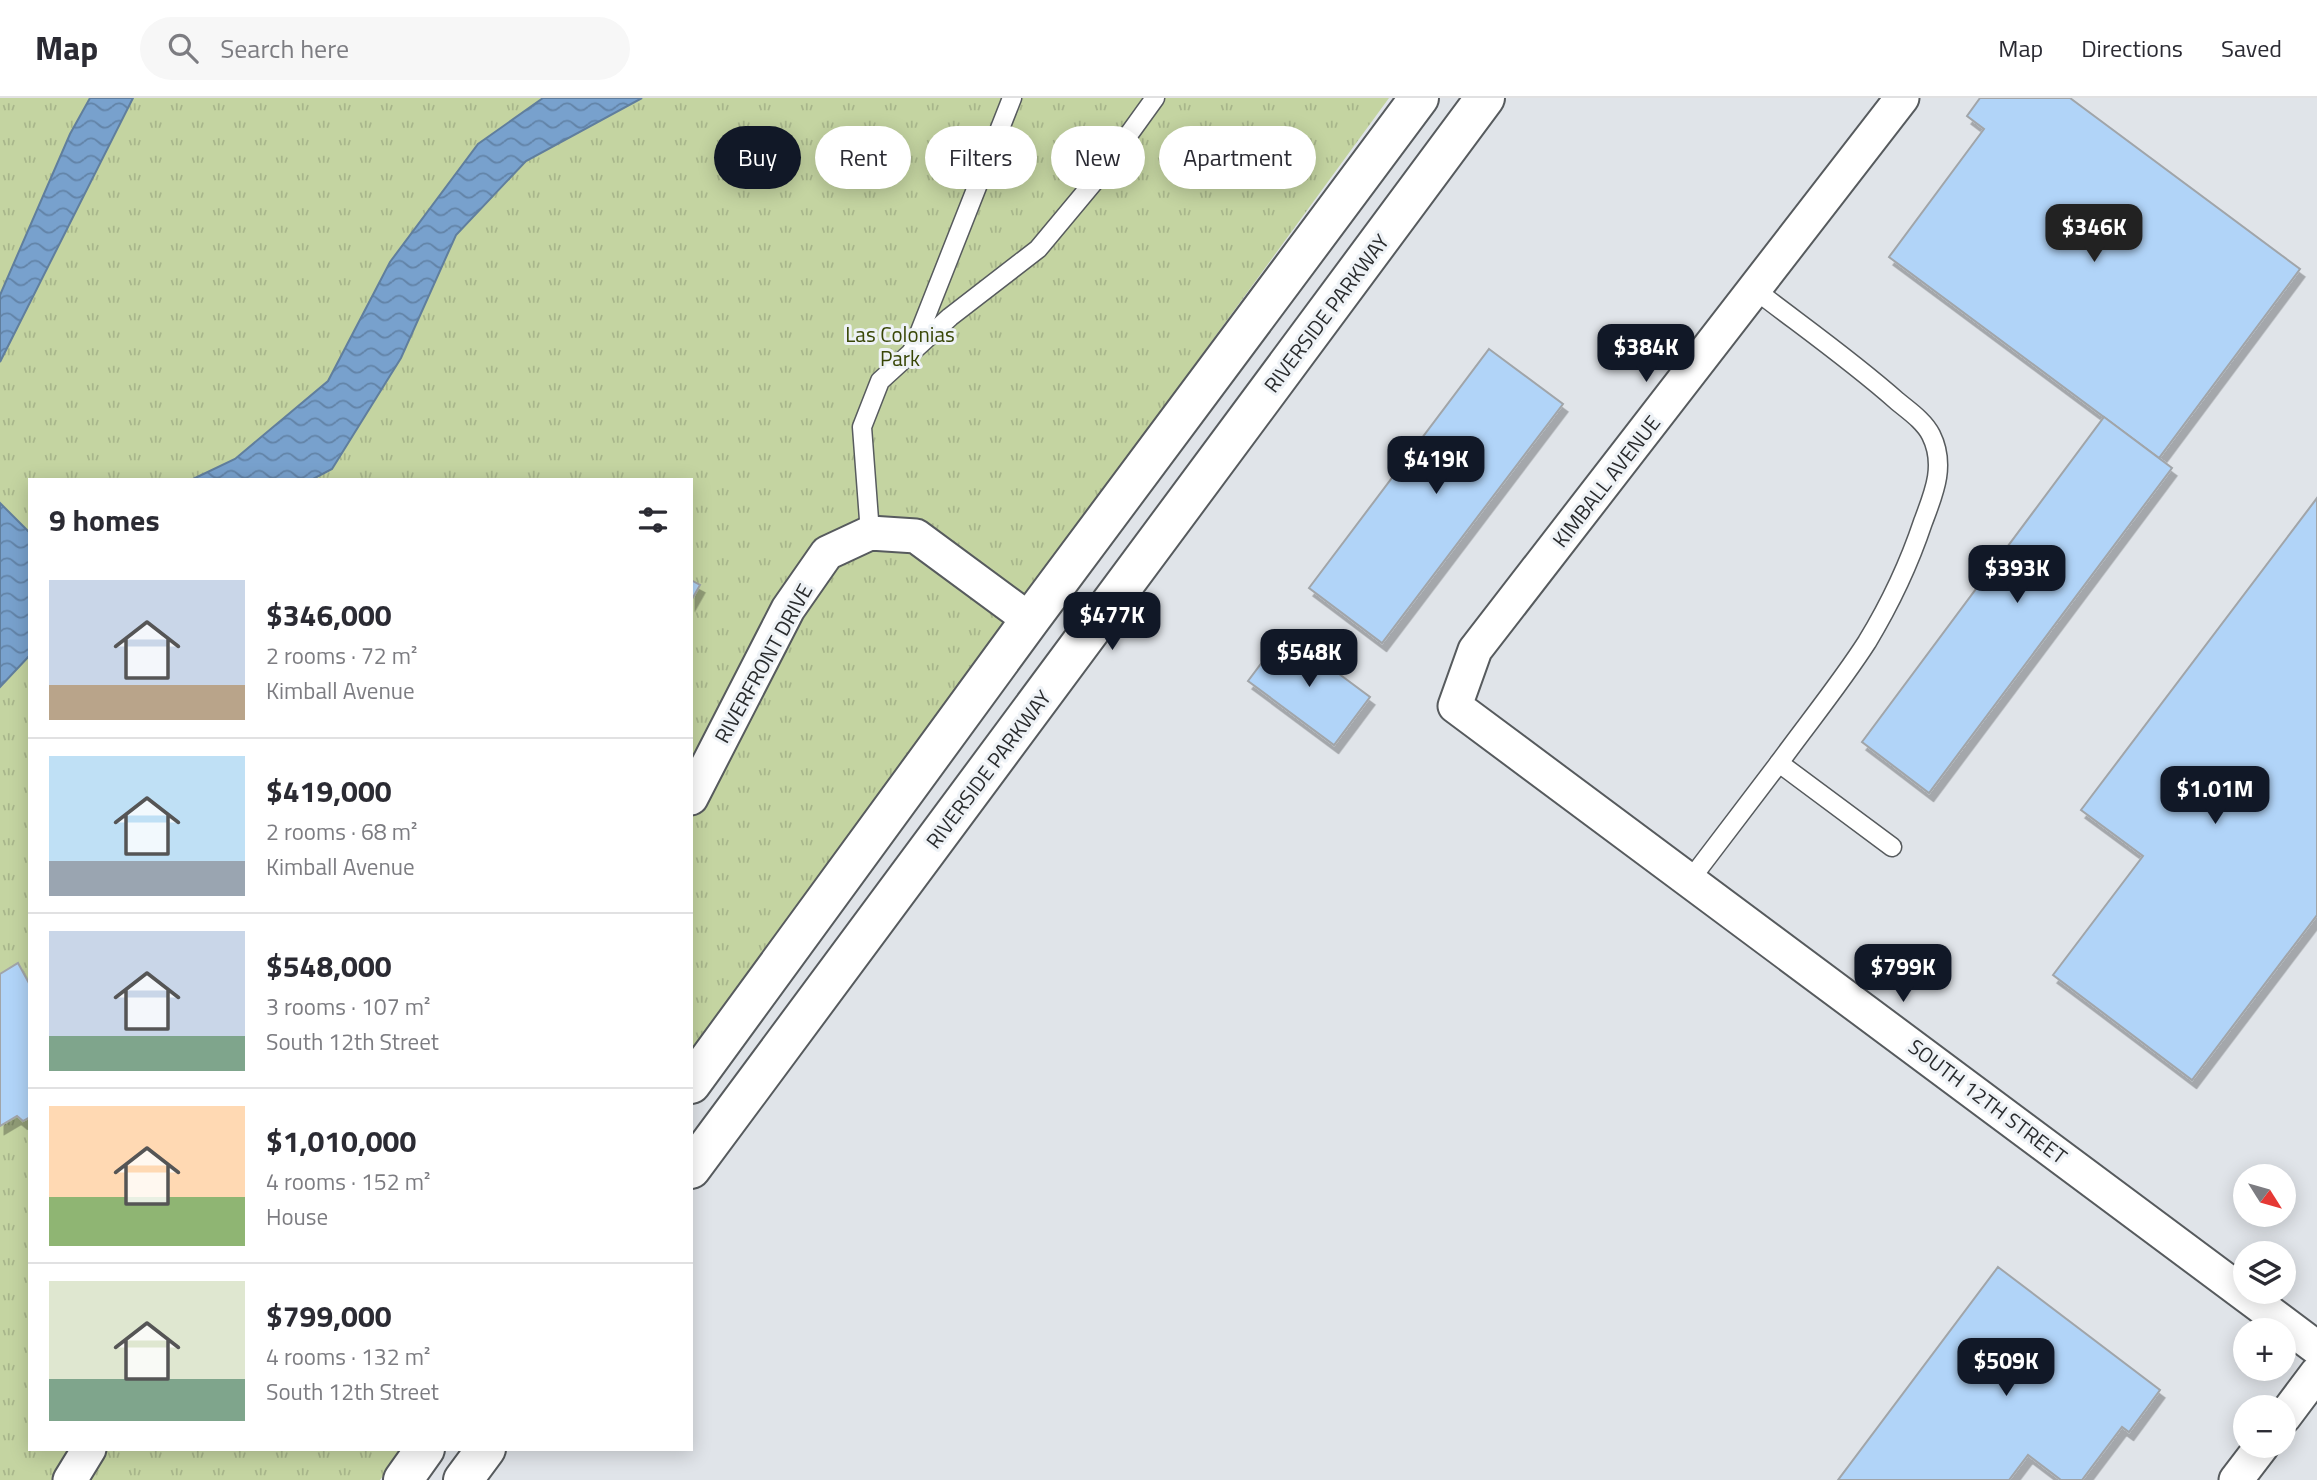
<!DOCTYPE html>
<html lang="en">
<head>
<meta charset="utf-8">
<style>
	body { margin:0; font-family:"Titillium Web",sans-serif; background:#f7f7f7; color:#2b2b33; height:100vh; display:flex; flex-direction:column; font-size:26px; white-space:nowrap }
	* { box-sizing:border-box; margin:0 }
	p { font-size:23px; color:#7c7c81 }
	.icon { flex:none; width:38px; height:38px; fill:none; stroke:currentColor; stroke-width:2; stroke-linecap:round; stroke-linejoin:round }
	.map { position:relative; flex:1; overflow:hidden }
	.details { position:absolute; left:28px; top:380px; width:665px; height:973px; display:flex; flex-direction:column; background:#fff; border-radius:0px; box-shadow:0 4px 18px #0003 }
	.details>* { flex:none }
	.banner { position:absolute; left:714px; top:28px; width:665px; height:63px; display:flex; gap:14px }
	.needle { width:46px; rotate:127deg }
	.controls { position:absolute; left:2233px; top:1066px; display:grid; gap:14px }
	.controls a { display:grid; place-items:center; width:63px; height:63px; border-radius:50%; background:#fff; box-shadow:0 4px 18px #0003; font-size:35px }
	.price { position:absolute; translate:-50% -60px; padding:0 16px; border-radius:14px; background:#111827; color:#fff; font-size:23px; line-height:46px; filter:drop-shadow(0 2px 4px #0008) }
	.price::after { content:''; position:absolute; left:50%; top:42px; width:21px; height:16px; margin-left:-10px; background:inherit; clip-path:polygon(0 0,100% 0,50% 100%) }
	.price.active { background:#222; color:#fff }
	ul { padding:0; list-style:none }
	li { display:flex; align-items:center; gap:21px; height:175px; padding:0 21px }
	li+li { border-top:2px solid #e1e1e2 }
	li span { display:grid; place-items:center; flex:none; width:196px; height:140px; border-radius:0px; color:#555 }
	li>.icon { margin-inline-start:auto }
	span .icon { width:84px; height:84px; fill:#fffc; stroke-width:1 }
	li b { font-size:30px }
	h2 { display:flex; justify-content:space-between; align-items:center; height:84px; padding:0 21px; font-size:30px }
	.chip { padding:0 24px; border-radius:32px; background:#fff; box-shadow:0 4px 18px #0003; font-size:24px; line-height:63px }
	.chip.active { background:#111827; color:#fff }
	header { display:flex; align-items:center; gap:42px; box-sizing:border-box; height:98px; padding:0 35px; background:#fff; border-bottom:2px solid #e1e1e2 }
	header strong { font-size:33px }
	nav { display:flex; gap:38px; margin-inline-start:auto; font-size:24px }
	.search { width:490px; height:63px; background:#f7f7f7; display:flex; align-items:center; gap:18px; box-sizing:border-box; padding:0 24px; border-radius:38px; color:#7c7c81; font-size:26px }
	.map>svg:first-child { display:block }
	.park { fill:url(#park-tufts) }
	.water { fill:url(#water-waves); stroke:#607e9d; stroke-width:2 }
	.building { fill:#b1d4f8; stroke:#a1a5a9; stroke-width:2; filter:url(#shadow) }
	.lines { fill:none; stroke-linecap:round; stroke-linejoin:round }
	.service-casing { stroke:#575b5e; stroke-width:21 }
	.minor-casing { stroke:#575b5e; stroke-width:37 }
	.secondary-casing { stroke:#575b5e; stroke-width:42 }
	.service { stroke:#fff; stroke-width:18 }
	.minor { stroke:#fff; stroke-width:33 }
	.secondary { stroke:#fff; stroke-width:38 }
	.labels { text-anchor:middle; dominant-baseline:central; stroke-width:6; stroke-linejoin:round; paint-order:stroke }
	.street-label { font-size:21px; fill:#292b2d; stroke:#eef2f6 }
	.park-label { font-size:21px; fill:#384605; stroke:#eef2f6 }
</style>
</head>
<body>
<header>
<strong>Map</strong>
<div class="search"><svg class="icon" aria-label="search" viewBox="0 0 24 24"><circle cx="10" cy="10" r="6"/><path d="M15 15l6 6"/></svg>Search here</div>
<nav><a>Map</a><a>Directions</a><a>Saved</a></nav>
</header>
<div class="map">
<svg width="2317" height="1382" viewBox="0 0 2317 1382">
	<defs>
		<pattern id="park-tufts" width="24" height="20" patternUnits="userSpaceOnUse" patternTransform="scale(1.75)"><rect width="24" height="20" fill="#c4d4a1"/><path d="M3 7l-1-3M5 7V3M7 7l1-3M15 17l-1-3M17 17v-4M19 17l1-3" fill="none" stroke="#a8b68b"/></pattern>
		<pattern id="water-waves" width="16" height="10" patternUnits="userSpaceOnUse" patternTransform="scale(1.75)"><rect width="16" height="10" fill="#78a1cd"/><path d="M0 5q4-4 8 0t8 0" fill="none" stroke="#6283a7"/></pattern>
		<filter id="shadow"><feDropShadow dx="4.5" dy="8" stdDeviation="0" flood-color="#0004"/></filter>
	</defs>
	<rect width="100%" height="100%" fill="#e0e4e9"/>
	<path class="park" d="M 0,0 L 1389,0 L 691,957 L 691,382 L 30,382 L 30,1351 L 403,1351 L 380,1382 L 0,1382 Z"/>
	<g class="water">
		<path d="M 90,0 L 133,0 L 0,264 L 0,197 L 70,36 Z"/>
		<path d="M 543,0 L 642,0 L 526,63 L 456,137 L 401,260 L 332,371 L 313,381 L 193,381 L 235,361 L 328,283 L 390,164 L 478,46 Z"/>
		<path d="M 0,405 L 30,435 L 30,557 L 0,589 Z"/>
	</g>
	<g class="building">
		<path d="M 1980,0 L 2070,0 L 2300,171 L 2159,360 L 1889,159 L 1984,31 L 1967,18 Z"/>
		<path d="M 1489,251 L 1563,306 L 1382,545 L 1309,490 Z"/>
		<path d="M 2104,319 L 2172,370 L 1929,695 L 1862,644 Z"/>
		<path d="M 2317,400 L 2317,817 L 2192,982 L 2053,877 L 2143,758 L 2081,712 Z"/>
		<path d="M 691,482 L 700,487 L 691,503 Z"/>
		<path d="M 1284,535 L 1370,599 L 1334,647 L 1248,583 Z"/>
		<path d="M 18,865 L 30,887 L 30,1019 L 23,1023 L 17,1018 L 0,1028 L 0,876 Z"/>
		<path d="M 1998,1169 L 2160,1292 L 2129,1334 L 2122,1329 L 2082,1382 L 2061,1382 L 2028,1357 L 2009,1382 L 1838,1382 Z"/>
	</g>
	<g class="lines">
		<defs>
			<g id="service">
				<path d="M 1754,191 C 1802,228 1852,263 1897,303 C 1909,313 1924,323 1931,337 C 1946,367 1934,395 1923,424 C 1909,466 1890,506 1867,544 C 1840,586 1808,625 1779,665"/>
				<path d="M 913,251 L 1012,0"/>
				<path d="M 870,435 L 862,329 L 880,283 L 950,219 L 1038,151 L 1098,79 L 1155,0"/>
				<path d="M 1690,782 L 1779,665 L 1892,749"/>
			</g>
			<g id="minor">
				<path d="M 1902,0 L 1475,552 L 1455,608 L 2317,1250"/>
				<path d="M 691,700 L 788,511 L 827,455 L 870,435 L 916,438 L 1030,522"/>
				<path d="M 2284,1319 L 2317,1275"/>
				<path d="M 70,1382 L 89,1351"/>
				<path d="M 2236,1382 L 2262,1348"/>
			</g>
			<g id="secondary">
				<path d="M 691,986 L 1030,522 L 1419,0"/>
				<path d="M 691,1071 L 1485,0"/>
				<path d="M 403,1382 L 425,1351"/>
				<path d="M 463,1382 L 486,1351"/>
			</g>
		</defs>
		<use href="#service" class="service-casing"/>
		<use href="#minor" class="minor-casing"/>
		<use href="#secondary" class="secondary-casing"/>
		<use href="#service" class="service"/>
		<use href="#minor" class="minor"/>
		<use href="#secondary" class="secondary"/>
	</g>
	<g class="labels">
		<g class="street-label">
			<text transform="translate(1326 215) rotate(-53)">RIVERSIDE PARKWAY</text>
			<text transform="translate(1606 383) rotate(-52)">KIMBALL AVENUE</text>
			<text transform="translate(763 565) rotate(-61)">RIVERFRONT DRIVE</text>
			<text transform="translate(988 671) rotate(-53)">RIVERSIDE PARKWAY</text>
			<text transform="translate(1988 1003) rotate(37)">SOUTH 12TH STREET</text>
		</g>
		<g class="park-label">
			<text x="900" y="236">Las Colonias<tspan x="900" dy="24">Park</tspan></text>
		</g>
	</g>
</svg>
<div class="controls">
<a><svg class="needle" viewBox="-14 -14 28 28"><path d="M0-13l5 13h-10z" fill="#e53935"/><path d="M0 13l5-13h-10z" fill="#7c7c81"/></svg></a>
<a><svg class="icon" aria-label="layers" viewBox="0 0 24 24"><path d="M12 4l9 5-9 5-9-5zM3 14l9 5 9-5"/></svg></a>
<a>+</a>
<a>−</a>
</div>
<b class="price active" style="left:2094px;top:166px">$346K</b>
<b class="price" style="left:1646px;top:286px">$384K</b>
<b class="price" style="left:1436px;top:398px">$419K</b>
<b class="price" style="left:2017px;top:507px">$393K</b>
<b class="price" style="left:1112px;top:554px">$477K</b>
<b class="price" style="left:1309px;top:591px">$548K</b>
<b class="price" style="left:2215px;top:728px">$1.01M</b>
<b class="price" style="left:1903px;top:906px">$799K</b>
<b class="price" style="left:2006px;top:1300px">$509K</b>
<div class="banner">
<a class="chip active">Buy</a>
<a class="chip">Rent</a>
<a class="chip">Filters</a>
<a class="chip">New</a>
<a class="chip">Apartment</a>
</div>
<section class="details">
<h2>9 homes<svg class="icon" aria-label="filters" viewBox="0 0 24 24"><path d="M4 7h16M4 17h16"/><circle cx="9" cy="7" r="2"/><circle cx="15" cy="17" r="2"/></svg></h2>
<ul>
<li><span style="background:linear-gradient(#c9d6e8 75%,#b9a48a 0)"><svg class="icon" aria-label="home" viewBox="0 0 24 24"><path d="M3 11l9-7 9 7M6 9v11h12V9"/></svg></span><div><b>$346,000</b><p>2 rooms · 72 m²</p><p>Kimball Avenue</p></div></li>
<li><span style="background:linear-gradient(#bfe0f5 75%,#9aa5b1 0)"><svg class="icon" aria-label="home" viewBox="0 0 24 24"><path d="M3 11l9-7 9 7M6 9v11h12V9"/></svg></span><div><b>$419,000</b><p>2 rooms · 68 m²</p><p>Kimball Avenue</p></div></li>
<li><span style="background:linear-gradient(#c9d6e8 75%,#7fa58c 0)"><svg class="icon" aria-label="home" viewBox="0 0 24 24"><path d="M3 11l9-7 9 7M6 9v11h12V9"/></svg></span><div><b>$548,000</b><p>3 rooms · 107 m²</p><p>South 12th Street</p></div></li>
<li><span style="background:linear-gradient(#ffd9b3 65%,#8fb573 0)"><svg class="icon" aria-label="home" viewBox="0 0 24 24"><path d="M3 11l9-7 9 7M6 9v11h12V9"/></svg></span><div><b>$1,010,000</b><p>4 rooms · 152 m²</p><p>House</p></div></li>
<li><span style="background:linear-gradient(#dfe7d0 70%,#7fa58c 0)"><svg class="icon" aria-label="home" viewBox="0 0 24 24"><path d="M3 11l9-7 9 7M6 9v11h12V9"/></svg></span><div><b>$799,000</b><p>4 rooms · 132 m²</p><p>South 12th Street</p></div></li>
</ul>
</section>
</div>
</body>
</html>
